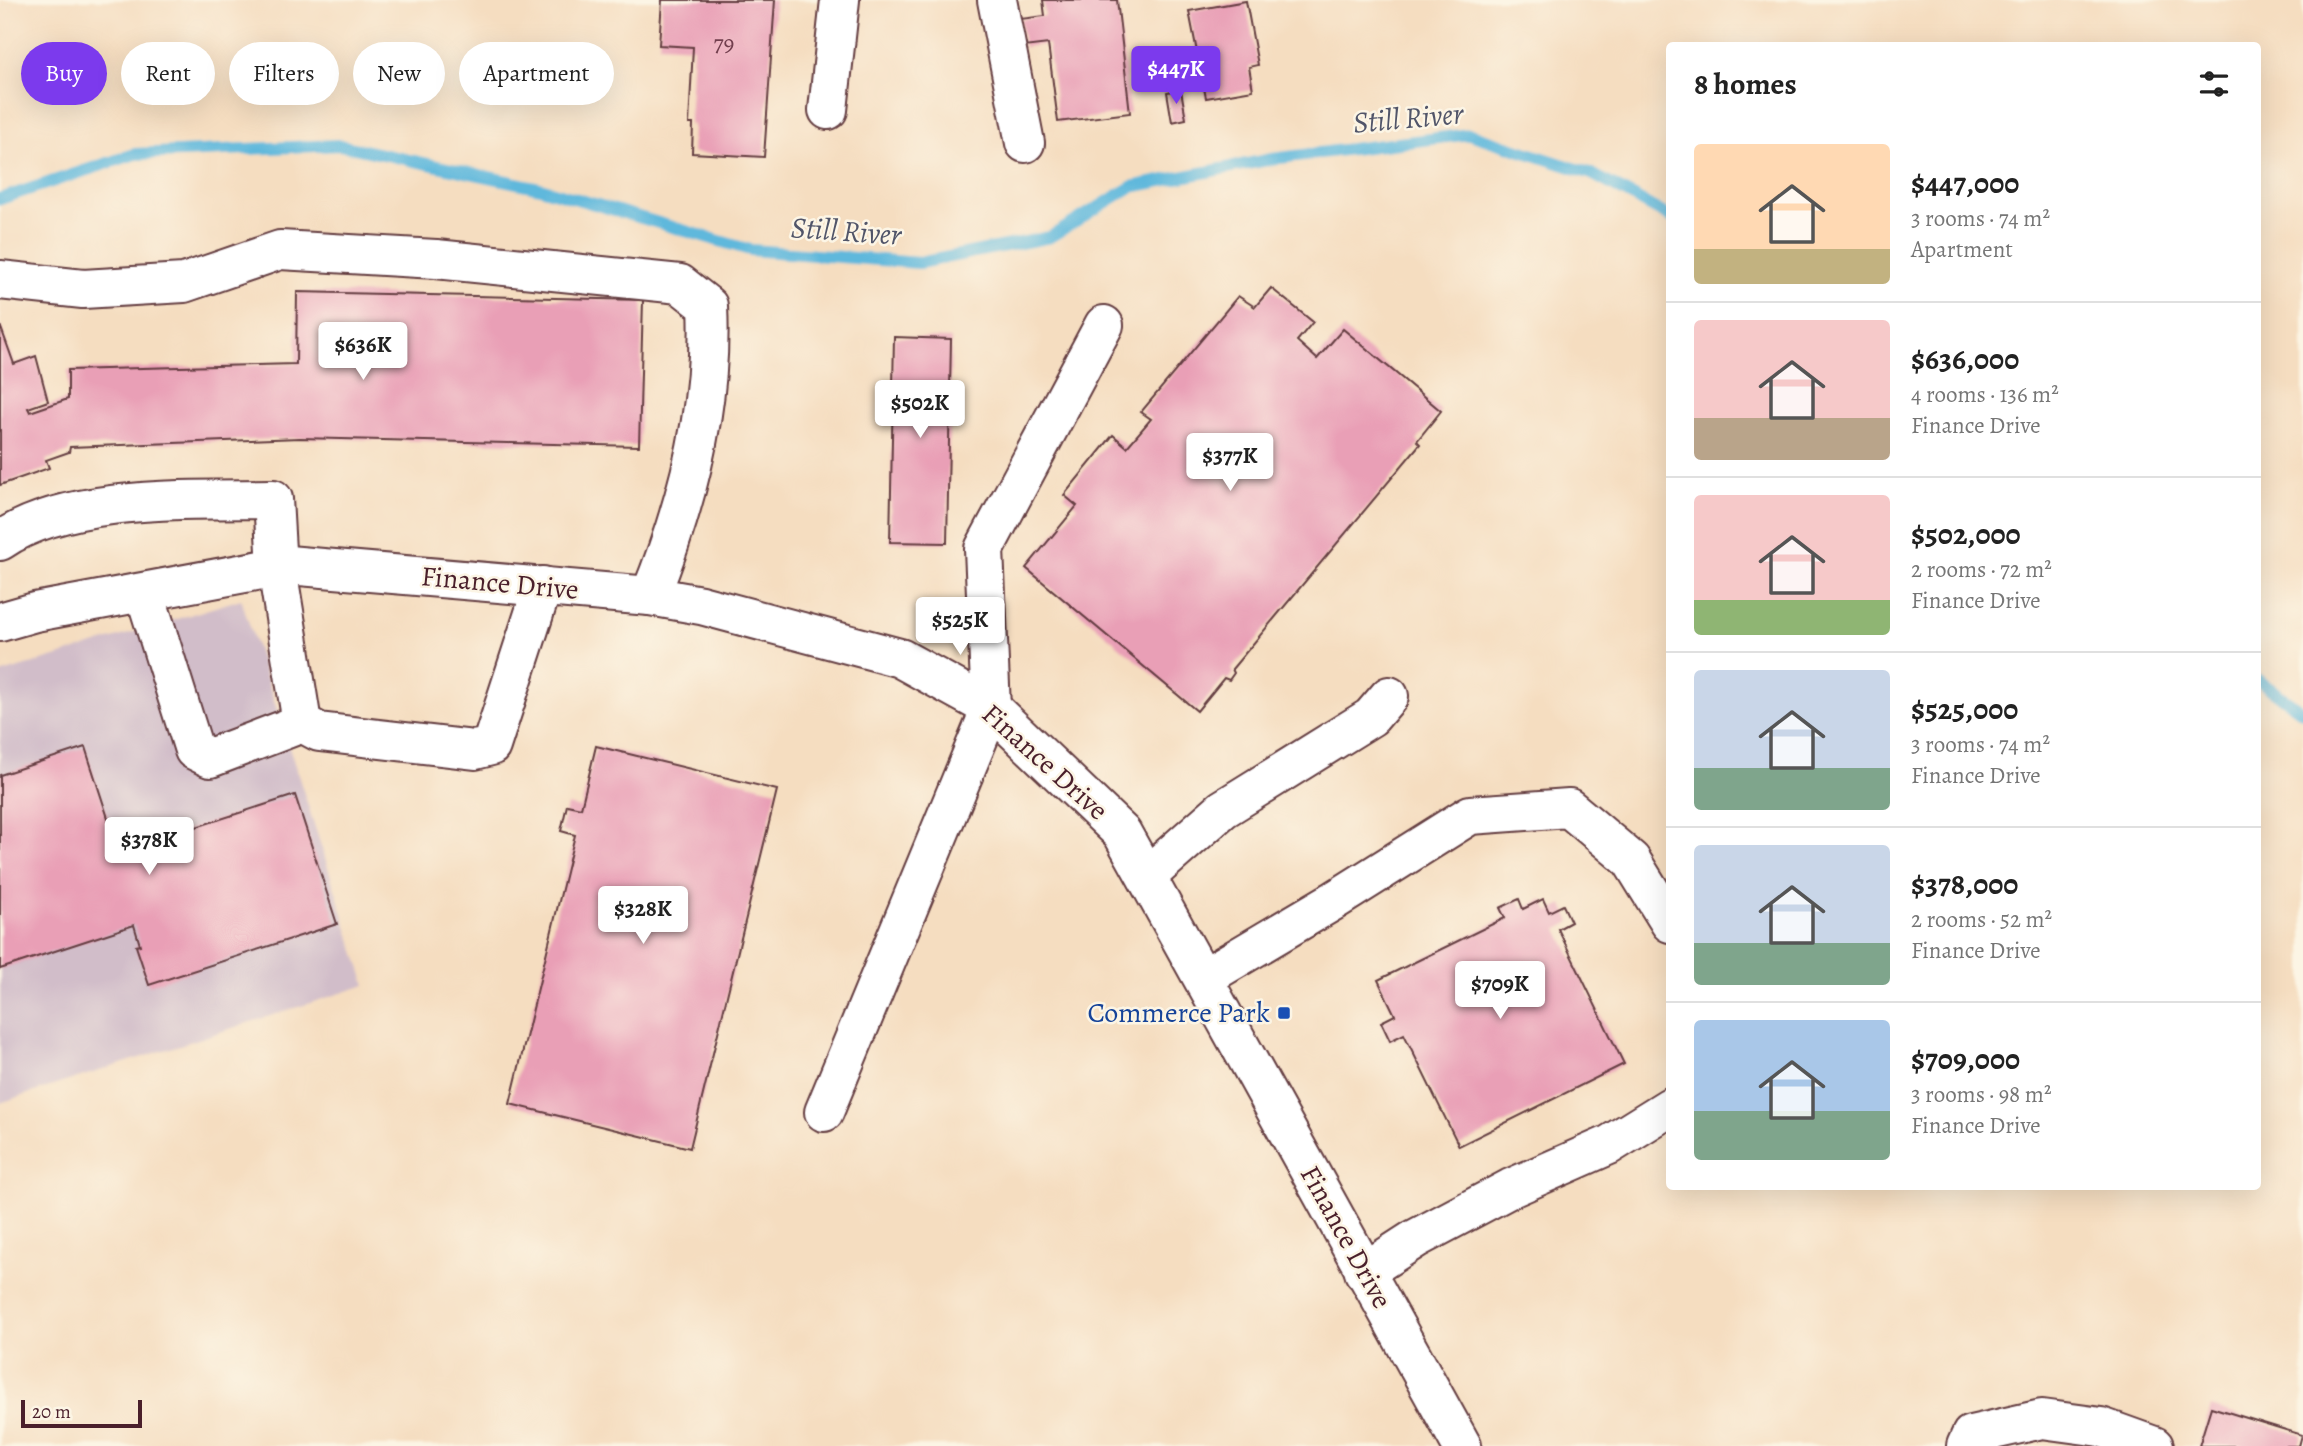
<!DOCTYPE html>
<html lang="en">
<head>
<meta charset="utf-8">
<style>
	body { margin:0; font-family:Alegreya,serif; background:#f6f6f6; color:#222; height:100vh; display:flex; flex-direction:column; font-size:26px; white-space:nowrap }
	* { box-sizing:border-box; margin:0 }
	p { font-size:23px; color:#767676 }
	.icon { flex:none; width:38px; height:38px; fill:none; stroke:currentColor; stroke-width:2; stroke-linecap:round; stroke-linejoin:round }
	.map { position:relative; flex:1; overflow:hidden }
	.details { position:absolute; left:1666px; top:42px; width:595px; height:1148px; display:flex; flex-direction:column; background:#fff; border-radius:7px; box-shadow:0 7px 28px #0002 }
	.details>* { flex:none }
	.top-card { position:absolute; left:21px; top:42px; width:665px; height:63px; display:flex; gap:14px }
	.scale { position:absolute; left:21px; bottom:18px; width:121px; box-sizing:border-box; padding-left:7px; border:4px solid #4a1f2b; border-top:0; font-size:19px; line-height:24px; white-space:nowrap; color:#4a1f2b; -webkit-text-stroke:5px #fcf5e5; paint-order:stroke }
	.price { position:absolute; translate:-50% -60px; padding:0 16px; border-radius:7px; background:#fff; color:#222; font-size:23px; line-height:46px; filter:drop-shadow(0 2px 4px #0008) }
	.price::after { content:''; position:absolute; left:50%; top:42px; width:21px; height:16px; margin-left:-10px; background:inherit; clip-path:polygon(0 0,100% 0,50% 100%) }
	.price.current { background:#7c3aed; color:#fff }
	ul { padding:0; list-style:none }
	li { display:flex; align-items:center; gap:21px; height:175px; padding:0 28px }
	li+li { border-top:2px solid #e0e0e0 }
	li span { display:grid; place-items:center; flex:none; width:196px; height:140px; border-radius:7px; color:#555 }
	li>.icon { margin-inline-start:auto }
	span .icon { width:84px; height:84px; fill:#fffc; stroke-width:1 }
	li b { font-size:30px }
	h2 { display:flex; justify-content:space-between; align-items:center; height:84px; padding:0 28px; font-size:30px }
	.chip { padding:0 24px; border-radius:32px; background:#fff; box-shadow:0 7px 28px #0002; font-size:24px; line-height:63px }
	.chip.current { background:#7c3aed; color:#fff }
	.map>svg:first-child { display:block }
	.industrial { fill:#d1bdc9 }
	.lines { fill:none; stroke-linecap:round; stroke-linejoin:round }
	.stream { stroke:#5fb8dc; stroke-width:12 }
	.building { fill:#e99fb6 }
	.minor-casing { stroke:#643c41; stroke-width:42 }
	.minor { stroke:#fff; stroke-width:38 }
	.transit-dot { fill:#1a4fb4; stroke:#fcf5e5; stroke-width:2.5 }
	.labels { text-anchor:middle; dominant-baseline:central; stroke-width:5; stroke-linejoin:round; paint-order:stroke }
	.number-label { font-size:24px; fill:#723f4e }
	.street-label { font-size:28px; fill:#4a1f2b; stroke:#fcf5e5 }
	.transit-label { font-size:28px; fill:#164399; stroke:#fcf5e5; text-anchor:end }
	.water-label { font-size:30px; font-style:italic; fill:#515569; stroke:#fcf5e5 }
</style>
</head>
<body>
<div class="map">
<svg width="2303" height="1446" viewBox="0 0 2303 1446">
	<rect width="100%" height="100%" fill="#fcf5e5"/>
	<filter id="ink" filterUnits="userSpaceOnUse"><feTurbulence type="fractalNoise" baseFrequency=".0143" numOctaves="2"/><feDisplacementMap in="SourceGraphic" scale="14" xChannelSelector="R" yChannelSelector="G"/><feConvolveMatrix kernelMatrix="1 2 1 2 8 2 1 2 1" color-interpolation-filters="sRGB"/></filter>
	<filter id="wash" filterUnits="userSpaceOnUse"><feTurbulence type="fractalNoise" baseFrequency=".00686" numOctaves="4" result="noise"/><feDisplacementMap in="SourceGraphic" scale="28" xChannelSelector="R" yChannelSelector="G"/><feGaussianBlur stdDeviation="1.57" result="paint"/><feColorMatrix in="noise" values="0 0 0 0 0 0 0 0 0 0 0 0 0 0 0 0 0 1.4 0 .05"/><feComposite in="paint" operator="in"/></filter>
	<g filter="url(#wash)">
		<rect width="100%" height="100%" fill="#f5ddc0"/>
		<path class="industrial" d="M 241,599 L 366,985 L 0,1103 L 0,674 Z"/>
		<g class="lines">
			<g class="stream">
				<path d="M 0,199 L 135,154 L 340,145 L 540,188 L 750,250 L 919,263 L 1050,237 L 1131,187 L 1272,159 L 1470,134 L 1592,174 L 1670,217"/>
				<path d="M 2258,680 L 2303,712"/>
			</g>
		</g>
		<g id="blocks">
			<g class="building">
				<path d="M 662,0 L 775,0 L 764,157 L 692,153 L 693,124 L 689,124 L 693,47 L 659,45 Z"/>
				<path d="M 1043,0 L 1117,0 L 1130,113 L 1058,122 L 1048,44 L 1024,47 L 1020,19 L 1045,16 Z"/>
				<path d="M 1246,1 L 1258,65 L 1249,67 L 1253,90 L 1206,98 L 1189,11 Z"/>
				<path d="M 1181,90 L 1186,119 L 1172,122 L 1167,92 Z"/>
				<path d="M 1271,288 L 1313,322 L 1297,341 L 1317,359 L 1343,329 L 1441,411 L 1417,441 L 1420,444 L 1232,669 L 1234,673 L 1229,680 L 1224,678 L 1197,711 L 1026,568 L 1077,506 L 1064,495 L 1113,435 L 1127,447 L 1151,419 L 1141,412 L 1238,296 L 1255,307 Z"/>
				<path d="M 297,292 L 643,300 L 639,446 L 300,438 L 70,447 L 69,452 L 46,460 L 49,468 L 0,485 L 0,325 L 14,364 L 36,356 L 48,401 L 28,408 L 30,412 L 68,399 L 68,370 L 296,364 Z"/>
				<path d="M 894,337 L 951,339 L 947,543 L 890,542 Z"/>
				<path d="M 596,746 L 777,790 L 690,1148 L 510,1104 L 575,835 L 561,831 L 567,805 L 581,808 Z"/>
				<path d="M 85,747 L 119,852 L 295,795 L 337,924 L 149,985 L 136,946 L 140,945 L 134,925 L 0,969 L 0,775 Z"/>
				<path d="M 1519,899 L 1523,909 L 1543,899 L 1549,912 L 1563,905 L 1571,922 L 1558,929 L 1624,1064 L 1459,1146 L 1404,1034 L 1390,1041 L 1381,1022 L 1395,1015 L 1378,980 L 1505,918 L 1500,908 Z"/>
				<path d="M 2211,1407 L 2302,1435 L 2299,1446 L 2199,1446 Z"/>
			</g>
		</g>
	</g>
	<g filter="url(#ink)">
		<use href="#blocks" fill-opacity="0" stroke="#643c41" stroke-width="2"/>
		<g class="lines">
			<defs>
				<g id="minor">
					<path d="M 997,0 L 1025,143"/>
					<path d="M 828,110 L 840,0"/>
					<path d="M 0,280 L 83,289 L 184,283 L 280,250 L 436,259 L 680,284 L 708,306 C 713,405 687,505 650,596"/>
					<path d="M 0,541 C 67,494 193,500 273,499 L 277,568 L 302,723 L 319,732 L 475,750 L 491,746 L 543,586"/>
					<path d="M 145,594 L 194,750 L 210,758 L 302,723"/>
					<path d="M 0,622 L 35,612 L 288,565 L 650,596 L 701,605 L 900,658 L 991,708 L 1122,833 L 1462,1446"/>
					<path d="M 1147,876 L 1223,809 L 1371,717 L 1389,696"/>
					<path d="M 1205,977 L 1335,900 L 1470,815 L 1569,808 L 1631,860 L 1670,923"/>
					<path d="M 824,1112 L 991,708 L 984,549 L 1104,325"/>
					<path d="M 1364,1272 L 1415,1239 L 1511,1188 L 1609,1145 L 1670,1107"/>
					<path d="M 1966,1446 L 1971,1435 L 2042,1419 L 2101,1427 L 2154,1446"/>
				</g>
			</defs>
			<use href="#minor" class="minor-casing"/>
			<use href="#minor" class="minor"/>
		</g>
	</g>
	<rect class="transit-dot" x="1277" y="1006" width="14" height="14" rx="3.5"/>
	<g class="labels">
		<g class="number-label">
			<text x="724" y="43">79</text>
		</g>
		<g class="street-label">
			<text transform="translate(500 583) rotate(5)">Finance Drive</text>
			<text transform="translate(1045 762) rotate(42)">Finance Drive</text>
			<text transform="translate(1346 1237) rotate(61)">Finance Drive</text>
		</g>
		<g class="transit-label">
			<text x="1270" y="1013">Commerce Park</text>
		</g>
		<g class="water-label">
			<text transform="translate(1408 118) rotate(-5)">Still River</text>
			<text transform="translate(846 231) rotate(4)">Still River</text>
		</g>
	</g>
</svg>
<div class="scale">20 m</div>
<b class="price current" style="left:1176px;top:106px">$447K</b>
<b class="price" style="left:363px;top:382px">$636K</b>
<b class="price" style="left:920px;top:440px">$502K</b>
<b class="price" style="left:1230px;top:493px">$377K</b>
<b class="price" style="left:960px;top:657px">$525K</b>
<b class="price" style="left:149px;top:877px">$378K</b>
<b class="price" style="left:643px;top:946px">$328K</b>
<b class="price" style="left:1500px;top:1021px">$709K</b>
<div class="top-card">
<a class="chip current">Buy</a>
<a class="chip">Rent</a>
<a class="chip">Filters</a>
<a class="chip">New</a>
<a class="chip">Apartment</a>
</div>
<section class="details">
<h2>8 homes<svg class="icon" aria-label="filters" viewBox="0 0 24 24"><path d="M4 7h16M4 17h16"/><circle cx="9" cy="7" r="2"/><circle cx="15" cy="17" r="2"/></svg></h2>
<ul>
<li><span style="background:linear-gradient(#ffd9b3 75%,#c2b280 0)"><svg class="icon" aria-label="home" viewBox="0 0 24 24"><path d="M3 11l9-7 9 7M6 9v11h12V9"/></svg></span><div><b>$447,000</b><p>3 rooms · 74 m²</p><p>Apartment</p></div></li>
<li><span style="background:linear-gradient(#f6c9c9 70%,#b9a48a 0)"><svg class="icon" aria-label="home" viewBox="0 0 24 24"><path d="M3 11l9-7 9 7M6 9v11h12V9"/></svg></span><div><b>$636,000</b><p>4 rooms · 136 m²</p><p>Finance Drive</p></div></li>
<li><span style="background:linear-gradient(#f6c9c9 75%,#8fb573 0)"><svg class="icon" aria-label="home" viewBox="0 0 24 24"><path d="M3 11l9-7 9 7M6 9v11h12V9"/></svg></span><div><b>$502,000</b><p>2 rooms · 72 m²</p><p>Finance Drive</p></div></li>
<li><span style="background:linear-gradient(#c9d6e8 70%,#7fa58c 0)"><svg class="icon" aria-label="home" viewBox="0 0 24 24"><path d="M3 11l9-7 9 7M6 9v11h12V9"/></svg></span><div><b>$525,000</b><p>3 rooms · 74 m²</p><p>Finance Drive</p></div></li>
<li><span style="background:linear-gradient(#c9d6e8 70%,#7fa58c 0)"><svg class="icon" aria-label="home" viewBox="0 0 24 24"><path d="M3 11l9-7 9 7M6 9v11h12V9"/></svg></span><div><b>$378,000</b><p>2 rooms · 52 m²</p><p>Finance Drive</p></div></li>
<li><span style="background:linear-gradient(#a9c7e8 65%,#7fa58c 0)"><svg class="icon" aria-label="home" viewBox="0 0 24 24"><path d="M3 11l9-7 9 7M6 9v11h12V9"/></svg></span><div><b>$709,000</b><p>3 rooms · 98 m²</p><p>Finance Drive</p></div></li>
</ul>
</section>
</div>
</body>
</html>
